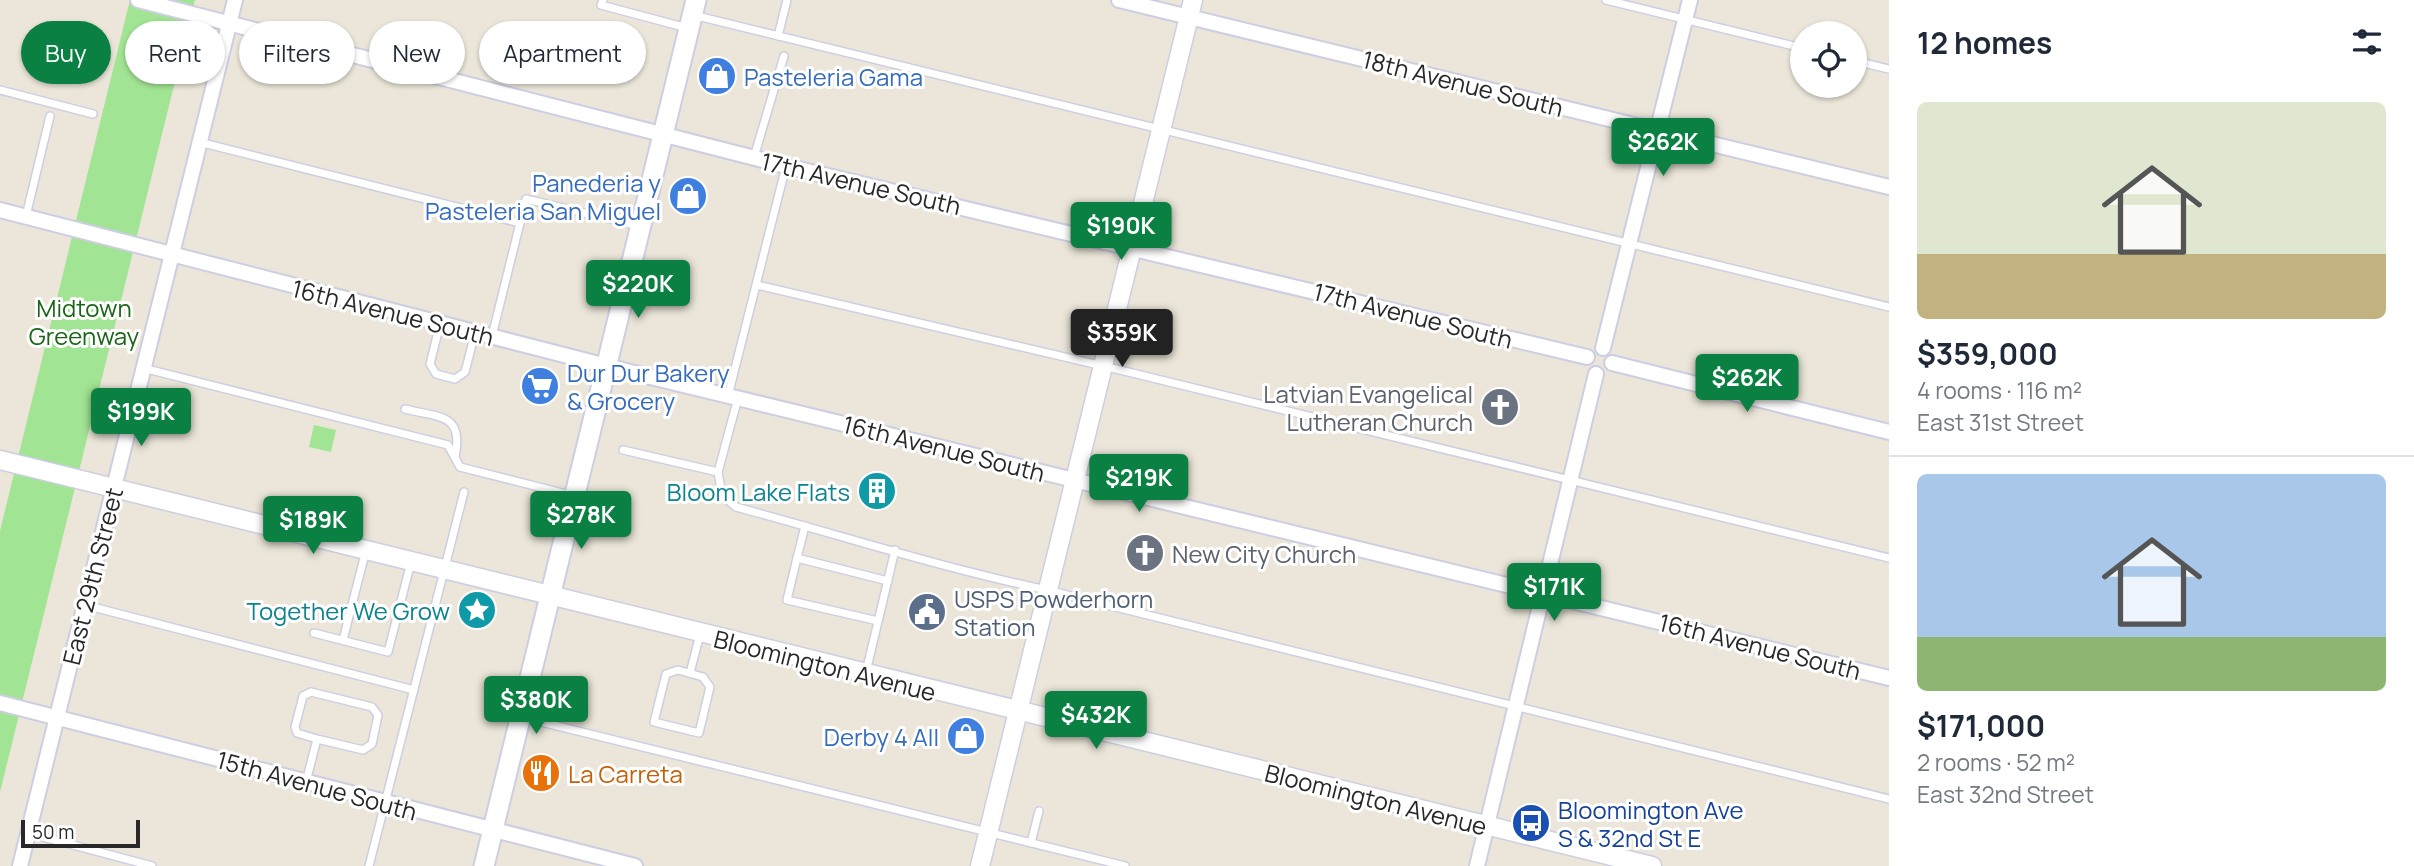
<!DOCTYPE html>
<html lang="en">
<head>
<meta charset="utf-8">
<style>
	body { margin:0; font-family:Manrope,sans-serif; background:#f6f6f7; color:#1f2937; height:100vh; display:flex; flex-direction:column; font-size:26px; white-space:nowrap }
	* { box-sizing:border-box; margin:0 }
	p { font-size:23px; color:#747a83 }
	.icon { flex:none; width:38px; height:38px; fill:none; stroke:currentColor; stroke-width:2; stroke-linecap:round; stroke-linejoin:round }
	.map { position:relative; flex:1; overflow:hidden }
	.details { display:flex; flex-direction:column; background:#fff; width:525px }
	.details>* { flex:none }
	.guide { position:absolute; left:21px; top:21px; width:665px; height:63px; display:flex; gap:14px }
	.controls { position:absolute; left:1790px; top:21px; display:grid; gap:14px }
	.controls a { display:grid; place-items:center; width:77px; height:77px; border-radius:50%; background:#fff; box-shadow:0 2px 5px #0004; font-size:35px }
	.scale { position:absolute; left:21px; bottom:18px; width:119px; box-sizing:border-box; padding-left:7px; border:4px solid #282828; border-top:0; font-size:19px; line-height:24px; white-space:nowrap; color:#282828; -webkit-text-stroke:5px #fff; paint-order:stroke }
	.price { position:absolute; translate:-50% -60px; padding:0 16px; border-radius:7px; background:#0b8043; color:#fff; font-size:23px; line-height:46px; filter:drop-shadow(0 2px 4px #0008) }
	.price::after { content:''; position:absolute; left:50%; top:42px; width:21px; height:16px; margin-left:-10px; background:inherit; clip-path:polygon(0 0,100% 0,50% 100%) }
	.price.selected { background:#222; color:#fff }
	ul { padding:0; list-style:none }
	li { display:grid; align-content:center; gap:14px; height:371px; padding:0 28px }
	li+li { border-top:2px solid #e0e1e3 }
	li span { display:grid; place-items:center; height:217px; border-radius:10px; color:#555 }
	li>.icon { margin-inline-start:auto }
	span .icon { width:126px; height:126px; fill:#fffc; stroke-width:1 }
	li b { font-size:30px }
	h2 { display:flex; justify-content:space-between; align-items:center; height:84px; padding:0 28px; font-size:30px }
	.chip { padding:0 24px; border-radius:32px; background:#fff; box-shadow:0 2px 5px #0004; font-size:24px; line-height:63px }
	.chip.selected { background:#0b8043; color:#fff }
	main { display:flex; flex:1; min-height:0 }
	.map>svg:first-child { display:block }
	.green { fill:#a1e493 }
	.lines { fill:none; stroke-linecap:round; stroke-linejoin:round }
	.service-casing { stroke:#cecee2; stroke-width:10 }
	.minor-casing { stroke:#cecee2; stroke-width:18 }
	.tertiary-casing { stroke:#cecee2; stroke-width:21 }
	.secondary-casing { stroke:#cecee2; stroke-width:23 }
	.service { stroke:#fff; stroke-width:7 }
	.minor { stroke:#fff; stroke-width:14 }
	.tertiary { stroke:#fff; stroke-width:18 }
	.secondary { stroke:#fff; stroke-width:19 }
	.labels { text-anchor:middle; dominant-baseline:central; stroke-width:6; stroke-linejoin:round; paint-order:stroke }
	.shop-label { font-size:24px; fill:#366cbe; stroke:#fff; text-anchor:start }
	.street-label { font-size:24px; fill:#282828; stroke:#fff }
	.park-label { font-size:24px; fill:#1a6617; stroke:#fff }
	.worship-label { font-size:24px; fill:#5b616d; stroke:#fff; text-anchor:end }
	.culture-label { font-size:24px; fill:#0d838f; stroke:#fff; text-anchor:end }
	.service-label { font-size:24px; fill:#4e5e75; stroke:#fff; text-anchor:start }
	.food-label { font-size:24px; fill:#c56008; stroke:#fff; text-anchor:start }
	.transit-label { font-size:24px; fill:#164399; stroke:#fff; text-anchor:start }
</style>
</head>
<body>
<main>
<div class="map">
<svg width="1889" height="866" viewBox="0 0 1889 866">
	<rect width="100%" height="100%" fill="#ebe6d9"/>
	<g class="green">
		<path d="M 130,0 L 195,0 L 0,792 L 0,531 Z"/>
		<path d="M 314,425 L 336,430 L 331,452 L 309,447 Z"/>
	</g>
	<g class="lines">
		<defs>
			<g id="service">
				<path d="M 603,0 L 601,5 L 687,28"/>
				<path d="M 1606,0 L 1802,48"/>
				<path d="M 693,15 L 1889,307"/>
				<path d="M 778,36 L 787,0"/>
				<path d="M 1855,61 L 1889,69"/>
				<path d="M 0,90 L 93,114"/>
				<path d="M 199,142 L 520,223"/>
				<path d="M 754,157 L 784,56"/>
				<path d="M 26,216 L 50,116"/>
				<path d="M 757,285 L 1120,370 L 1889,558"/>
				<path d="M 440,324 L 430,364 L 436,374 L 455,379 L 465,372 L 475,333"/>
				<path d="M 492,336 L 526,199 L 639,226"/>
				<path d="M 143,368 L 448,445 L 460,467 L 574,496"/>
				<path d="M 728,396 L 786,166"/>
				<path d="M 738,398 L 718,472 L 722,495 L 736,507 C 840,535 942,568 1047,590 L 1889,799"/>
				<path d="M 405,409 C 440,418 464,413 455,457"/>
				<path d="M 623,450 L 718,472"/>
				<path d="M 805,526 L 797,558 L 888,581"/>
				<path d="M 797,558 L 787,600 L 878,621"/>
				<path d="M 85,605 L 414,690"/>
				<path d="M 314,633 L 388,652 L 411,562"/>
				<path d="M 343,640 L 366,550"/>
				<path d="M 678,670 L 703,677 L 710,687 L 699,733 L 654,722 L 666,674 Z"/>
				<path d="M 866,672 L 895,550"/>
				<path d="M 690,673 L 700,634"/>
				<path d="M 521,717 L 1125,866"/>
				<path d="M 306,782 L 317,739 L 363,750 L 372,744 L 378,715 L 372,707 L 311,692 L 303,696 L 295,727 L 297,733 L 317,739"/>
				<path d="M 28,833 L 152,866"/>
				<path d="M 1031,843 L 1039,811"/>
				<path d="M 369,866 L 464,492"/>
			</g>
			<g id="minor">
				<path d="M 138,0 L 786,166 L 1587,357"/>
				<path d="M 1119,0 L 1889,187"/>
				<path d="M 0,210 L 634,373 L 1889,678"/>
				<path d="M 1603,348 L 1690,0"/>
				<path d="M 1612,363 L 1889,432"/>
				<path d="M 0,703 L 635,866"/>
				<path d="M 20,866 L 235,0"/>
				<path d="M 1477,866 L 1596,374"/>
			</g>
			<g id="tertiary">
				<path d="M 0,460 L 1652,866"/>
				<path d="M 980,866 L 1193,0"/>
			</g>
			<path id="secondary" d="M 484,866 L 696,0"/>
		</defs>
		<use href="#service" class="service-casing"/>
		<use href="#minor" class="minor-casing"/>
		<use href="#tertiary" class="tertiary-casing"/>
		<use href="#secondary" class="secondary-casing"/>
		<use href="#service" class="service"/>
		<use href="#minor" class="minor"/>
		<use href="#tertiary" class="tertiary"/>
		<use href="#secondary" class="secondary"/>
	</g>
	<defs>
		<symbol id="shop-disc" viewBox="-11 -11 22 22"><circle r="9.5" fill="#3f7fe0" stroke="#fff"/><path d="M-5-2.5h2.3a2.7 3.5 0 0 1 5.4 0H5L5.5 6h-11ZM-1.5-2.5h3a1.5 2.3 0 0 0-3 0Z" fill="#fff"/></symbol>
		<symbol id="supermarket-disc" viewBox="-11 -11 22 22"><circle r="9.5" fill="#3f7fe0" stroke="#fff"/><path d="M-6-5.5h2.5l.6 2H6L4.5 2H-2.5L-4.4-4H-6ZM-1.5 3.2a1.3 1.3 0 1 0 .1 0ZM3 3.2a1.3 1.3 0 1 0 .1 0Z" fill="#fff"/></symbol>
		<symbol id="church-disc" viewBox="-11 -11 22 22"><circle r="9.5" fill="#6b7280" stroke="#fff"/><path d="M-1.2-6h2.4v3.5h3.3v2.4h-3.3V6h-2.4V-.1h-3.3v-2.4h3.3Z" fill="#fff"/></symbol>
		<symbol id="building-disc" viewBox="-11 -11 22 22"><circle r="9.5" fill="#0f9aa8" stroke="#fff"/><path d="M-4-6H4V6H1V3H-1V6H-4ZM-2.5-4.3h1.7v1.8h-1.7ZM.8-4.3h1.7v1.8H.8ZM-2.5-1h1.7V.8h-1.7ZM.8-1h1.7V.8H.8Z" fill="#fff"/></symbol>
		<symbol id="sight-disc" viewBox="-11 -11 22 22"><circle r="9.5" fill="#0f9aa8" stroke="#fff"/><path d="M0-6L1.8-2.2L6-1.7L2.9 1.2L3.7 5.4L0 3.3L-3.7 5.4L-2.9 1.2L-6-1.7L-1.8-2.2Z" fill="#fff"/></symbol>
		<symbol id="civic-disc" viewBox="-11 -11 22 22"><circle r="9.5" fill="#5c6f8a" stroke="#fff"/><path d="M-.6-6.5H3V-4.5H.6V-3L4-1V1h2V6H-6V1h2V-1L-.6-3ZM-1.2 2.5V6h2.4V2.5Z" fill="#fff"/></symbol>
		<symbol id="restaurant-disc" viewBox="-11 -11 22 22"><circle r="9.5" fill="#e8710a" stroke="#fff"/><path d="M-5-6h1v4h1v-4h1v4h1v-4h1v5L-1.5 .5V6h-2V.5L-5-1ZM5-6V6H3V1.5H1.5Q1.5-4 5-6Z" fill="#fff"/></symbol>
		<symbol id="bus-disc" viewBox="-11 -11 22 22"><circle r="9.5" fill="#1a4fb4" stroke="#fff"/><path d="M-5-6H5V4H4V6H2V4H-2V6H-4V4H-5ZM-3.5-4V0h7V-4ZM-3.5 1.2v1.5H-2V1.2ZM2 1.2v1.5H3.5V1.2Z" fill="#fff"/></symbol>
	</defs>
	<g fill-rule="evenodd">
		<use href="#shop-disc" x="695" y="54" width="44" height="44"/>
		<use href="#shop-disc" x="666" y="174" width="44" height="44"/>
		<use href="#supermarket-disc" x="518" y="364" width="44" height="44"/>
		<use href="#church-disc" x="1478" y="385" width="44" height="44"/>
		<use href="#building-disc" x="855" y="469" width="44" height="44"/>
		<use href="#church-disc" x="1123" y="531" width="44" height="44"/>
		<use href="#sight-disc" x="455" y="588" width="44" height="44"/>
		<use href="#civic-disc" x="905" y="590" width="44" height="44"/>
		<use href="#shop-disc" x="944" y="714" width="44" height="44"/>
		<use href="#restaurant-disc" x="519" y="751" width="44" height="44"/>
		<use href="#bus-disc" x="1509" y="801" width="44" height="44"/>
	</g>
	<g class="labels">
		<g class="shop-label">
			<text x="744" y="76">Pasteleria Gama</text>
			<text x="661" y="182" text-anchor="end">Panederia y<tspan x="661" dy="28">Pasteleria San Miguel</tspan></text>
			<text x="567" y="372">Dur Dur Bakery<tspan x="567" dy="28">&amp; Grocery</tspan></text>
			<text x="939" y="736" text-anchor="end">Derby 4 All</text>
		</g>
		<g class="street-label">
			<text transform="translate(1463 83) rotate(14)">18th Avenue South</text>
			<text transform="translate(861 183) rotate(13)">17th Avenue South</text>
			<text transform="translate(393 312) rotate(14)">16th Avenue South</text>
			<text transform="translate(1413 315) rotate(14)">17th Avenue South</text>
			<text transform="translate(944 448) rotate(14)">16th Avenue South</text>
			<text transform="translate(92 576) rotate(-76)">East 29th Street</text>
			<text transform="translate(1760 646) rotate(14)">16th Avenue South</text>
			<text transform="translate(825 665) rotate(14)">Bloomington Avenue</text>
			<text transform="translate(317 785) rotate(15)">15th Avenue South</text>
			<text transform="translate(1376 799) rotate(14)">Bloomington Avenue</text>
		</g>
		<g class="park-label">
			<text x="84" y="307">Midtown<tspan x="84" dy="28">Greenway</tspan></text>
		</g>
		<g class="worship-label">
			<text x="1473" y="393">Latvian Evangelical<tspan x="1473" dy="28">Lutheran Church</tspan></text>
			<text x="1172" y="553" text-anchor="start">New City Church</text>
		</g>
		<g class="culture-label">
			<text x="850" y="491">Bloom Lake Flats</text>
			<text x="450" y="610">Together We Grow</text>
		</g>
		<g class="service-label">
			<text x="954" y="598">USPS Powderhorn<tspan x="954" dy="28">Station</tspan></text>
		</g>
		<g class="food-label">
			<text x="568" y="773">La Carreta</text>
		</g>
		<g class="transit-label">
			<text x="1558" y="809">Bloomington Ave<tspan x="1558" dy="28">S &amp; 32nd St E</tspan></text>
		</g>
	</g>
</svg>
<div class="controls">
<a><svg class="icon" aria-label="locate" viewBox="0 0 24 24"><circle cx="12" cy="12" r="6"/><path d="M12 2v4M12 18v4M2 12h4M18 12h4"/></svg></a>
</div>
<div class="scale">50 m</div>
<b class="price" style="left:1663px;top:178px">$262K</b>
<b class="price" style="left:1121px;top:262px">$190K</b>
<b class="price" style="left:638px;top:320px">$220K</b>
<b class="price selected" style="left:1122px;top:369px">$359K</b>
<b class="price" style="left:1747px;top:414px">$262K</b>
<b class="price" style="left:141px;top:448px">$199K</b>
<b class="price" style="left:1139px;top:514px">$219K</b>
<b class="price" style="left:581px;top:551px">$278K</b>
<b class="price" style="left:313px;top:556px">$189K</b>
<b class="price" style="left:1554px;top:623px">$171K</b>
<b class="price" style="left:536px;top:736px">$380K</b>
<b class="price" style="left:1096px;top:751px">$432K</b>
<div class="guide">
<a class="chip selected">Buy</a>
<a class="chip">Rent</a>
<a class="chip">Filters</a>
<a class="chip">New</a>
<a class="chip">Apartment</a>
</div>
</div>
<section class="details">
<h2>12 homes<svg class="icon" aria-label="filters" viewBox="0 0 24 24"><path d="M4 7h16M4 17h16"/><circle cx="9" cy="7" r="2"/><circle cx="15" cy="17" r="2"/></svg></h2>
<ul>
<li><span style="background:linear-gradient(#dfe7d0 70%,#c2b280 0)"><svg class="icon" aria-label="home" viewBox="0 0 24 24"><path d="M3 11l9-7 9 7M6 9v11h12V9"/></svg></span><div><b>$359,000</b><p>4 rooms · 116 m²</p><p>East 31st Street</p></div></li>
<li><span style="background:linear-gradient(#a9c7e8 75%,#8fb573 0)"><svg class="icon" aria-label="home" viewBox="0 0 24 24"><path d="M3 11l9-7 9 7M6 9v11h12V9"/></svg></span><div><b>$171,000</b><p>2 rooms · 52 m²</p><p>East 32nd Street</p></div></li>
</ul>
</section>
</main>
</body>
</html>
